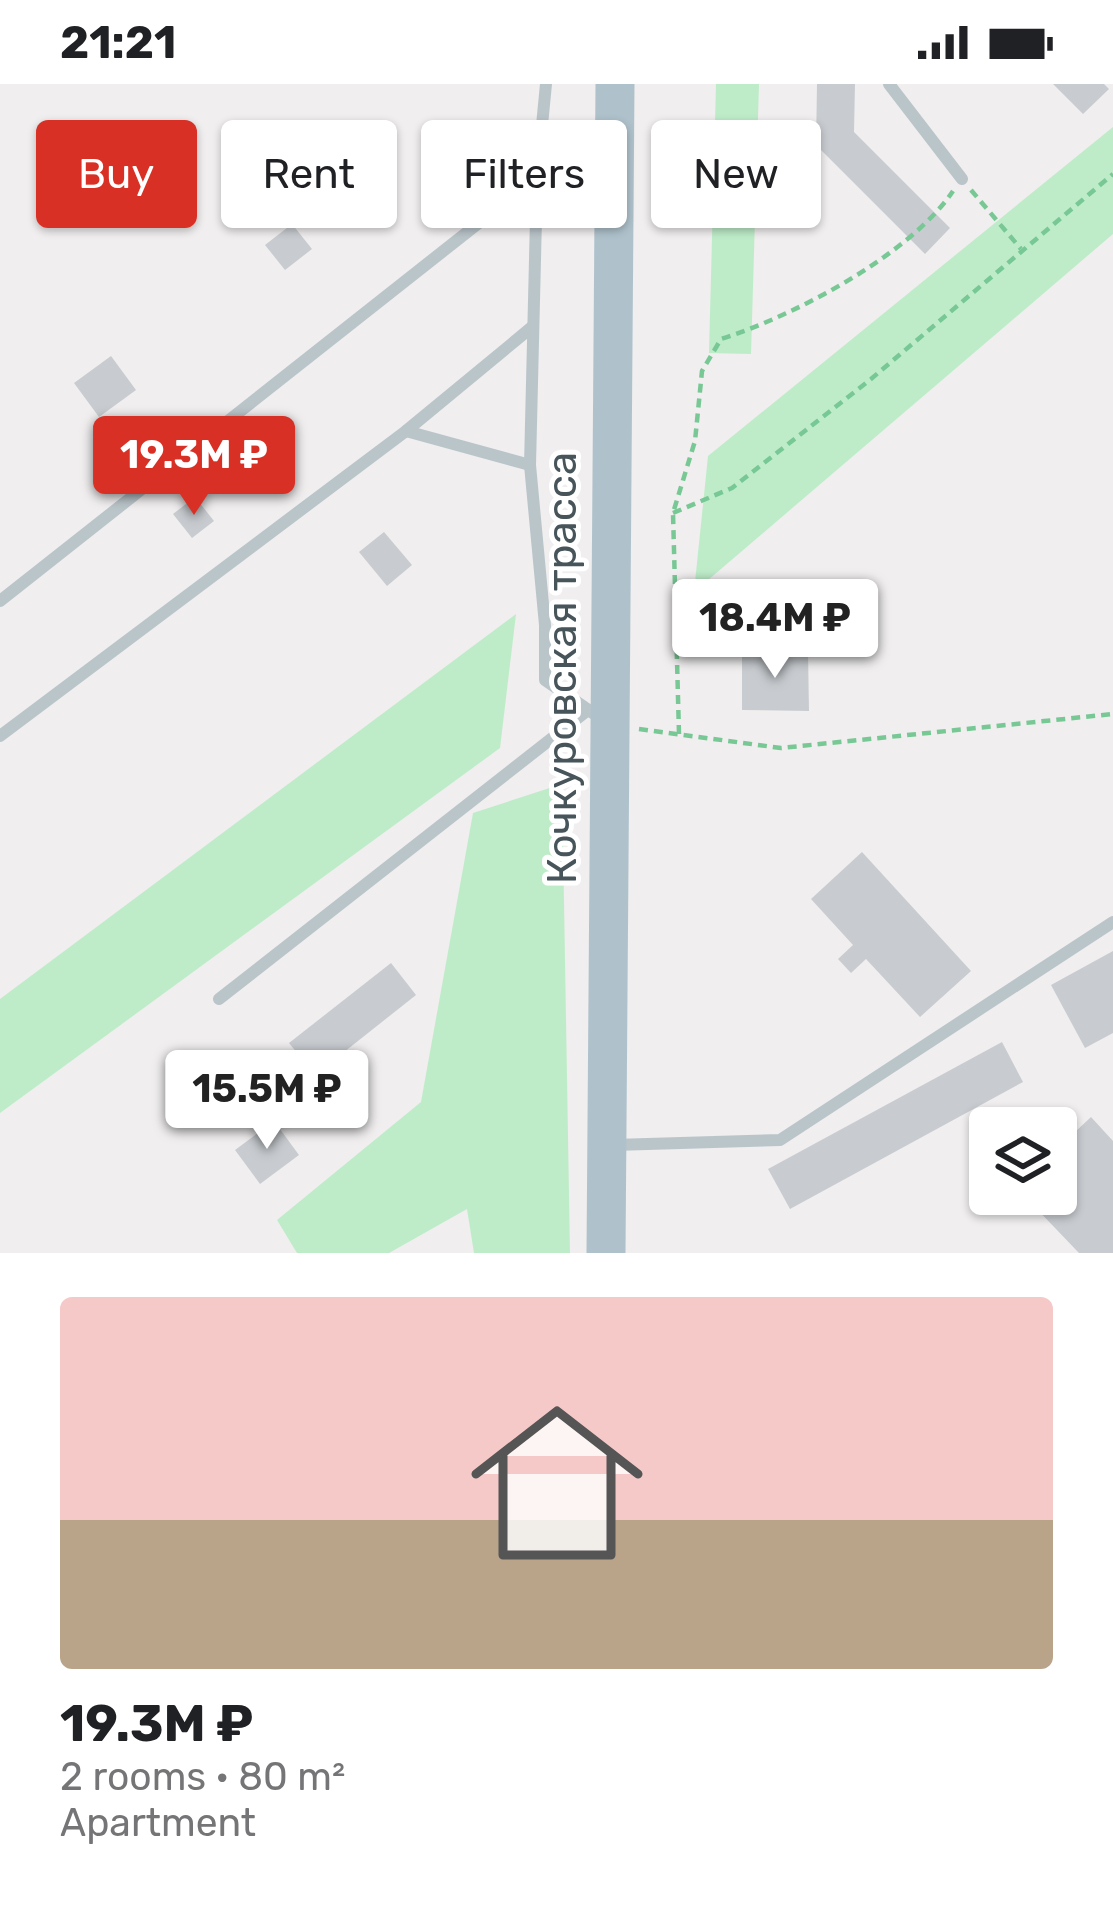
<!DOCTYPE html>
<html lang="en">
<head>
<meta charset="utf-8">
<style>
	body { margin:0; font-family:Rubik,sans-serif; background:#f2f2f2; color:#202124; height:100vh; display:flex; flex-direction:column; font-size:45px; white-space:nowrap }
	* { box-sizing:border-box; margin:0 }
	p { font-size:39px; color:#757577 }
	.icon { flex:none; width:66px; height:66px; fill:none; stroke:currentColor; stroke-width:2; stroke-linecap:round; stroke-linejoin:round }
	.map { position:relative; height:1169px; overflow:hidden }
	.drawer { display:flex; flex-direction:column; background:#fff; flex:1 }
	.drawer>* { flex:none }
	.top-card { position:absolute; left:36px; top:36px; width:1041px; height:108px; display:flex; gap:24px }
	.fabs { position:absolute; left:969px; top:1023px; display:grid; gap:24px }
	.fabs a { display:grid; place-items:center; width:108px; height:108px; border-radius:12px; background:#fff; box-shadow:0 3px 9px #0004; font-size:60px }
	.price { position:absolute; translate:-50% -102px; padding:0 27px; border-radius:12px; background:#fff; color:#222; font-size:39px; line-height:78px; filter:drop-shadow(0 3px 6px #0008) }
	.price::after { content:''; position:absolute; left:50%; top:72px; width:36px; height:27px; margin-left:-18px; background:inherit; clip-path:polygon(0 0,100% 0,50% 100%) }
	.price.active { background:#d93025; color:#fff }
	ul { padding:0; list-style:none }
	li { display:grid; align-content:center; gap:24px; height:636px; padding:0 60px }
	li+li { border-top:3px solid #e0e0e0 }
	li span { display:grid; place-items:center; height:372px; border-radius:12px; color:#555 }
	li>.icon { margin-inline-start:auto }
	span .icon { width:216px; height:216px; fill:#fffc; stroke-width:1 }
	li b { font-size:51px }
	.tag { padding:0 42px; border-radius:12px; background:#fff; box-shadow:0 3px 9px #0004; font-size:42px; line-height:108px }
	.tag.active { background:#d93025; color:#fff }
	.status { display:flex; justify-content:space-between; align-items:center; height:84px; padding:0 60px; background:#fff; direction:ltr }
	.status svg { height:33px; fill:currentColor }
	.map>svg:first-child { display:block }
	.green { fill:#beecc9 }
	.building { fill:#c8ccd0 }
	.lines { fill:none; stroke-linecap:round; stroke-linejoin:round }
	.path { stroke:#78c895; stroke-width:4.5; stroke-dasharray:9 6; stroke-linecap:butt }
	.lane { stroke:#bac5ca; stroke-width:12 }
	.primary { stroke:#afc2cc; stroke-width:39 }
	.labels { text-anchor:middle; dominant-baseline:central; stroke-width:10; stroke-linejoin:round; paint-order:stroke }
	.street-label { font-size:42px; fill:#47545a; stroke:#fff }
</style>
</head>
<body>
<div class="status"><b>21:21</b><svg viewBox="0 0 49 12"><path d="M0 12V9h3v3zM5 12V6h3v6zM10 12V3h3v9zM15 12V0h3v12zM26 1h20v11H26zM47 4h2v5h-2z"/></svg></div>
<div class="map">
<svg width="1113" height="1169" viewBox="0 0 1113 1169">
	<rect width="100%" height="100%" fill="#f0eeee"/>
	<g class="green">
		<path d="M 716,0 L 759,0 L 751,270 L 709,269 Z"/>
		<path d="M 1113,43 L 1113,150 L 694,508 L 708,372 Z"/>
		<path d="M 516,530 L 500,664 L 0,1029 L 0,915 Z"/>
		<path d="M 562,700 L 570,1169 L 474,1169 L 467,1125 L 389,1169 L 297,1169 L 277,1136 L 421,1018 L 473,729 Z"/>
	</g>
	<g class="building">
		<path d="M 817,0 L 855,0 L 854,48 L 950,144 L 925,170 L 816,61 Z"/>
		<path d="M 1053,0 L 1104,0 L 1109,5 L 1083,30 Z"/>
		<path d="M 292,140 L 312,165 L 285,186 L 265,161 Z"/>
		<path d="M 111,272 L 136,306 L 99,333 L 74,299 Z"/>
		<path d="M 195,413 L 214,437 L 192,454 L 173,430 Z"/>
		<path d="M 384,448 L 412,481 L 387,502 L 359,468 Z"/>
		<path d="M 742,568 L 808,568 L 809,627 L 742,626 Z"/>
		<path d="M 862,768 L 971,887 L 920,933 L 866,875 L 851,889 L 838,875 L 853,861 L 811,815 Z"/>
		<path d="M 1113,867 L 1113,949 L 1085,964 L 1051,901 Z"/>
		<path d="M 391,879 L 416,911 L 315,991 L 289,959 Z"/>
		<path d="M 1002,958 L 1023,998 L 790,1125 L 768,1085 Z"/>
		<path d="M 1091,1033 L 1113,1057 L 1113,1169 L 1079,1169 L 1033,1121 L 1045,1110 L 1056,1110 L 1056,1066 Z"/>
		<path d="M 274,1037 L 299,1071 L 260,1100 L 235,1066 Z"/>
	</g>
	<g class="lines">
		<g class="path">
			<path d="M 971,106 L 1021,165"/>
			<path d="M 673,429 L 732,404 L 871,295 L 1113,90"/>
			<path d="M 639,645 L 781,664 L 1113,630"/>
			<path d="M 679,650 L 673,429 L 695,357 L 702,287 L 721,255 C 794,232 910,171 953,107"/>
		</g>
		<g class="lane">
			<path d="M 546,0 L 537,93 L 530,381 L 545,541 L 545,596 L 600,634"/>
			<path d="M 889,0 L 962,95"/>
			<path d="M 406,347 L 530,381"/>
			<path d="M 0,517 L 537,93"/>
			<path d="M 0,652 L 406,347 L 532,243"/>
			<path d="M 219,915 L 588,626"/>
			<path d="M 614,1061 L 780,1056 L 1113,838"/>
		</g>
		<path class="primary" d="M 606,1169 L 615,0"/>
	</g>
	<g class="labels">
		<g class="street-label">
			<text transform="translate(562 584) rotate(-90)">Кочкуровская трасса</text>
		</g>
	</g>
</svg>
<div class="fabs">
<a><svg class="icon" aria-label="layers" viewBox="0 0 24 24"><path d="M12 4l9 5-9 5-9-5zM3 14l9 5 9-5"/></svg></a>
</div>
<b class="price active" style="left:194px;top:434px">19.3M ₽</b>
<b class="price" style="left:775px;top:597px">18.4M ₽</b>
<b class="price" style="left:267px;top:1068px">15.5M ₽</b>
<div class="top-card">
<a class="tag active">Buy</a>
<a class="tag">Rent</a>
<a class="tag">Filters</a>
<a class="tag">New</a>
</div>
</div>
<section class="drawer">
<ul>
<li><span style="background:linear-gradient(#f6c9c9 60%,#b9a48a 0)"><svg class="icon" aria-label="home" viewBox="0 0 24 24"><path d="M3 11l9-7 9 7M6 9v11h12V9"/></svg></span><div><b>19.3M ₽</b><p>2 rooms · 80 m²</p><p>Apartment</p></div></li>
</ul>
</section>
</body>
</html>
